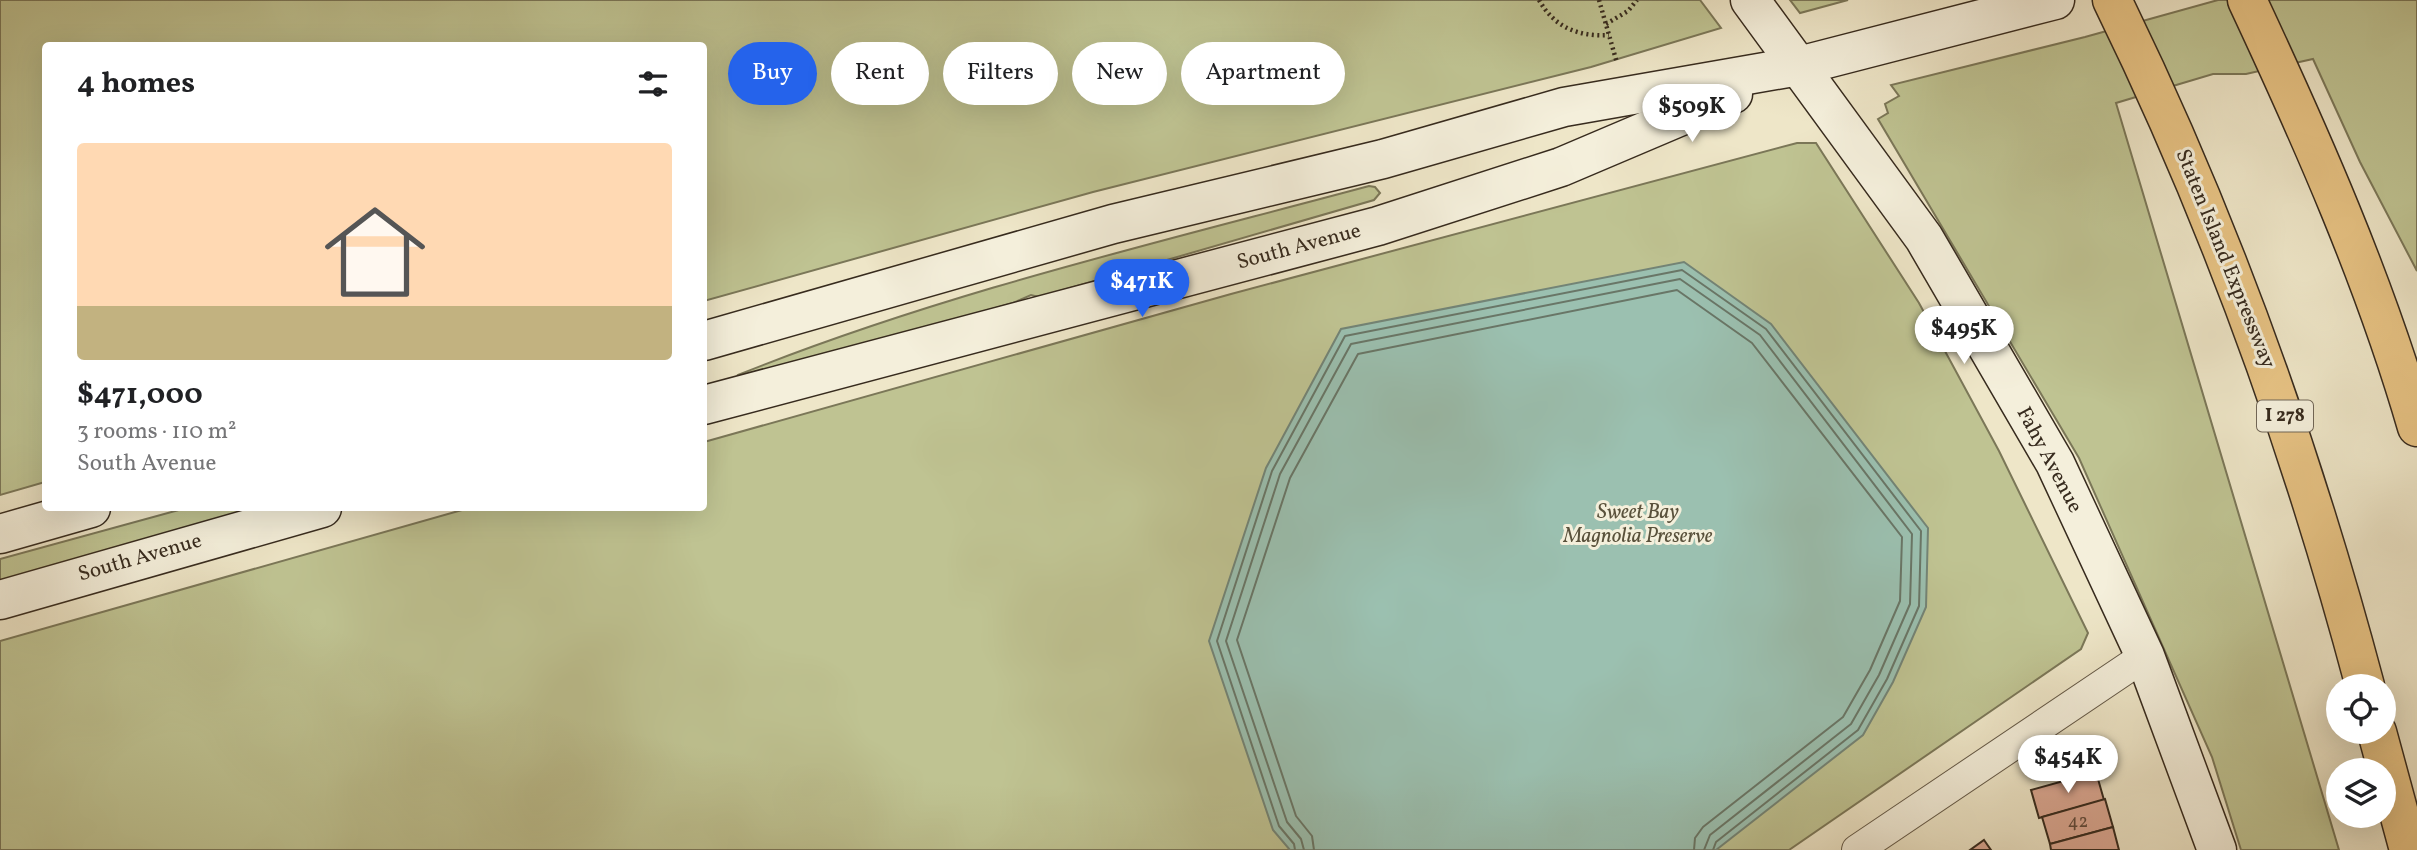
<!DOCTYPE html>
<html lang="en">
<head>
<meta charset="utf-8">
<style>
	body { margin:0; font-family:Vollkorn,serif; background:#f2f2f2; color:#202124; height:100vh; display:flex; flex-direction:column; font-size:26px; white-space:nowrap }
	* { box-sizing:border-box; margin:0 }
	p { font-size:23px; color:#757577 }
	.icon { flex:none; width:38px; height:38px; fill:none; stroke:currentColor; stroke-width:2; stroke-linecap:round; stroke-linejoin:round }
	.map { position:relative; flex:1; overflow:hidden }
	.details { position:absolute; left:42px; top:42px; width:665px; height:469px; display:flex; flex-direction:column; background:#fff; border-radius:7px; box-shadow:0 7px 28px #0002 }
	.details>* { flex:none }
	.hud { position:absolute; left:728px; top:42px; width:665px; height:63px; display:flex; gap:14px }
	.fabs { position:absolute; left:2326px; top:674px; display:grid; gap:14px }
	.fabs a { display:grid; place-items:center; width:70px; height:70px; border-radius:50%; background:#fff; box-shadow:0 7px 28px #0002; font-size:35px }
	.price { position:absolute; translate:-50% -60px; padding:0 16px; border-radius:24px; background:#fff; color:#222; font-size:23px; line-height:46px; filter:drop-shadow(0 2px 4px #0008) }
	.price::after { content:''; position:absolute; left:50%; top:42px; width:21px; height:16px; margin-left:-10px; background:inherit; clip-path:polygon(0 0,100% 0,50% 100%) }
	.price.on { background:#2563eb; color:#fff }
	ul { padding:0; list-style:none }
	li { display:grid; align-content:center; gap:14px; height:371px; padding:0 35px }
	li+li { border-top:2px solid #e0e0e0 }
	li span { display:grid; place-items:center; height:217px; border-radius:7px; color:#555 }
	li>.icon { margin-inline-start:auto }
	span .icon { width:126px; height:126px; fill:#fffc; stroke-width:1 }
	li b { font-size:30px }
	h2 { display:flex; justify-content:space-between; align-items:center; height:84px; padding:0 35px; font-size:30px }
	.pill { padding:0 24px; border-radius:32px; background:#fff; box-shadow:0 7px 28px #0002; font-size:24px; line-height:63px }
	.pill.on { background:#2563eb; color:#fff }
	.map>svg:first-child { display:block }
	.green { fill:#bfc392; stroke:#7b7758; stroke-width:2 }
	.water { fill:#9bc0b0; stroke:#738476; stroke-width:2 }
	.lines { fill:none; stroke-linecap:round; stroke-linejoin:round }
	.shore { stroke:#697667; stroke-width:2 }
	.building { fill:#daa792; stroke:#372b1e; stroke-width:2 }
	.street-casing { stroke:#655a48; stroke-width:32 }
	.secondary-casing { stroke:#372b1e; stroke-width:41 }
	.highway-casing { stroke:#372b1e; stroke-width:41 }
	.path { stroke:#372b1e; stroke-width:4.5; stroke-dasharray:2 3.5; stroke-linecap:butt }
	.street { stroke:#f4efdb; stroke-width:30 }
	.secondary { stroke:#f4efdb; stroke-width:38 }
	.highway { stroke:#e7c384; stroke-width:38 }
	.labels { text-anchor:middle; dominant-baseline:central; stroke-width:6; stroke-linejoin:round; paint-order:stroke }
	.number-label { font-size:18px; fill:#604a3b }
	.shield { fill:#f4efdb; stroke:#706657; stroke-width:2 }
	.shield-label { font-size:19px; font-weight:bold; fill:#372b1e }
	.street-label { font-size:21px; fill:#372b1e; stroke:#f4efdb }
	.park-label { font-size:21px; font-style:italic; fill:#59513b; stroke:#f4efdb }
</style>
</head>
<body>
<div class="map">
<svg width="2417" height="850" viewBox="0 0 2417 850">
	<rect width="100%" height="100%" fill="#eee6c8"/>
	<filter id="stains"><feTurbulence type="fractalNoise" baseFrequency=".00286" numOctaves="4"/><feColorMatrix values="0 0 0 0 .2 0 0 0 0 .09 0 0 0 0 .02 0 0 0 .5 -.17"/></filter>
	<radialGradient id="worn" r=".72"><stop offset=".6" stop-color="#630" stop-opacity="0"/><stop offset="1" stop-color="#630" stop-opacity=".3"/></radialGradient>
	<g class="green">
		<path d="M 0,0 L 1700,0 L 1721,28 L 1591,67 L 1093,192 L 704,301 L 704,46 L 46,46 L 45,482 L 0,495 Z"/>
		<path d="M 1790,0 L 1848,0 L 1800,13 Z"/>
		<path d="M 2218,0 L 2417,0 L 2417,271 L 2360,162 L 2313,59 L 2246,74 L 2213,74 L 2116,103 L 2339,850 L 2241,850 L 2212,757 L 2079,458 L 1878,119 L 1888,113 L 1885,104 L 1899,96 L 1891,85 L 2085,37 Z"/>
		<path d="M 1797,143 L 1816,143 L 1919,303 L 1999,451 L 2088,633 L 2081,649 L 1789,850 L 0,850 L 0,641 L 469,508 L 704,508 L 704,442 L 1231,294 Z"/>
		<path d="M 1369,186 L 1375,187 L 1380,193 L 1374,200 L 1039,297 L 1031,295 L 1013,303 L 741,381 L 738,375 C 942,293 1157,243 1369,186 Z"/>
		<path d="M 186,508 L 273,508 L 0,582 L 0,559 Z"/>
	</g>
	<path class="water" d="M 1684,262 L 1771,324 L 1928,528 L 1926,607 L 1893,682 L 1863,735 L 1716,850 L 1290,850 L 1273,830 L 1209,641 L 1266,468 L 1341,329 Z"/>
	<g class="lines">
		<g class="shore">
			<path d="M 1295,850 L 1294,844 L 1279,826 L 1217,641 L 1272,471 L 1345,336 L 1682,270 L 1766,329 L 1921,531 L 1919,606 L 1887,679 L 1858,730 L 1716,842 L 1713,850"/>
			<path d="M 1304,850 L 1301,839 L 1287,822 L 1226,641 L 1280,474 L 1351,344 L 1680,279 L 1760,335 L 1912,534 L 1910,604 L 1879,675 L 1851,724 L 1710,835 L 1704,850"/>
			<path d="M 1314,850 L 1312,836 L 1296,816 L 1237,640 L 1290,478 L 1358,354 L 1677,290 L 1752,343 L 1902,537 L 1900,601 L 1870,670 L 1843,717 L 1703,827 L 1695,838 L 1694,850"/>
		</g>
	</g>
	<g class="building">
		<path d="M 2096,772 L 2104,800 L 2039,818 L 2031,790 Z"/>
		<path d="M 2105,799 L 2113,827 L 2050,844 L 2042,817 Z"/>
		<path d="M 2113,827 L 2119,850 L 2051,850 L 2050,844 Z"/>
		<path d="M 1984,840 L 1991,850 L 1970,850 Z"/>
	</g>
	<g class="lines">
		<defs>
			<path id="street" d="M 1857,850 L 2145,656"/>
			<g id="secondary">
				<path d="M 1750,0 L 1924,238 L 2055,463 L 2145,656 L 2217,850"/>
				<path d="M 704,341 L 1113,224 L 1383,159 L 1564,107 L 1799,66 L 2055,0"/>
				<path d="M 704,405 L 1378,226 L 1561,167 L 1733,94"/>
				<path d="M 0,534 L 91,508"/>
				<path d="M 0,600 L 322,508"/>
			</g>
			<g id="highway">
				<path d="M 2112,0 C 2220,220 2302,449 2365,686"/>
				<path d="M 2247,0 C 2312,139 2374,279 2417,427"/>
				<path d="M 2377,732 L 2409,850"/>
			</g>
		</defs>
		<use href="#street" class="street-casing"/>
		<use href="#secondary" class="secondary-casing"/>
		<use href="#highway" class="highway-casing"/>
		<g class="path">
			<path d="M 1539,0 C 1554,27 1578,37 1609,35"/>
			<path d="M 1599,0 L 1617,63"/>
			<path d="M 1606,24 L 1628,11 L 1637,0"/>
		</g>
		<use href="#street" class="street"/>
		<use href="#secondary" class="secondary"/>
		<use href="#highway" class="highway"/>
	</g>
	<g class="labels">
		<g class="number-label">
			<text x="2078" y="822">42</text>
		</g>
		<rect class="shield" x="2257" y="400.5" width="56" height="31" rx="5"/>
		<g class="shield-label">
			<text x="2285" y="416">I 278</text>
		</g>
		<g class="street-label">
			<text transform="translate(1299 247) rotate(-15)">South Avenue</text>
			<text transform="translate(2225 259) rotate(68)">Staten Island Expressway</text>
			<text transform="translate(2049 460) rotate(62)">Fahy Avenue</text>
			<text transform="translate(140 558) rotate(-16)">South Avenue</text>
		</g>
		<g class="park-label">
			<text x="1638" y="512">Sweet Bay<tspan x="1638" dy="24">Magnolia Preserve</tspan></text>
		</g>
	</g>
	<rect width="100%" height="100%" filter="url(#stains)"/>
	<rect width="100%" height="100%" fill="url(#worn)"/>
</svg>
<div class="fabs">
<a><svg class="icon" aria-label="locate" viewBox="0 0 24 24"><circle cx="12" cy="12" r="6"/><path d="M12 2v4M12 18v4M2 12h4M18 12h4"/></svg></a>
<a><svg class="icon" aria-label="layers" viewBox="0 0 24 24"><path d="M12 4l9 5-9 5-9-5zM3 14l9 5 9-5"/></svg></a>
</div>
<b class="price" style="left:1692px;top:144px">$509K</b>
<b class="price on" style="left:1142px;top:319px">$471K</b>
<b class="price" style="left:1964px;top:366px">$495K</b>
<b class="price" style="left:2068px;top:795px">$454K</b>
<div class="hud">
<a class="pill on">Buy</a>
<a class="pill">Rent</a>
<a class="pill">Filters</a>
<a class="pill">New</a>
<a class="pill">Apartment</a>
</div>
<section class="details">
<h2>4 homes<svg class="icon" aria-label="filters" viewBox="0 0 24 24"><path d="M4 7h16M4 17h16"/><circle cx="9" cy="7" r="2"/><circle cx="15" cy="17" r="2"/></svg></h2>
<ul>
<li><span style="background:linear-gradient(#ffd9b3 75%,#c2b280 0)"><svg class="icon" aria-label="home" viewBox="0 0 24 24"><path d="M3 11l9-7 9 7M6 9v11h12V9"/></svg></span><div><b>$471,000</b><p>3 rooms · 110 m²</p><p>South Avenue</p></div></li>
</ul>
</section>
</div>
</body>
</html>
